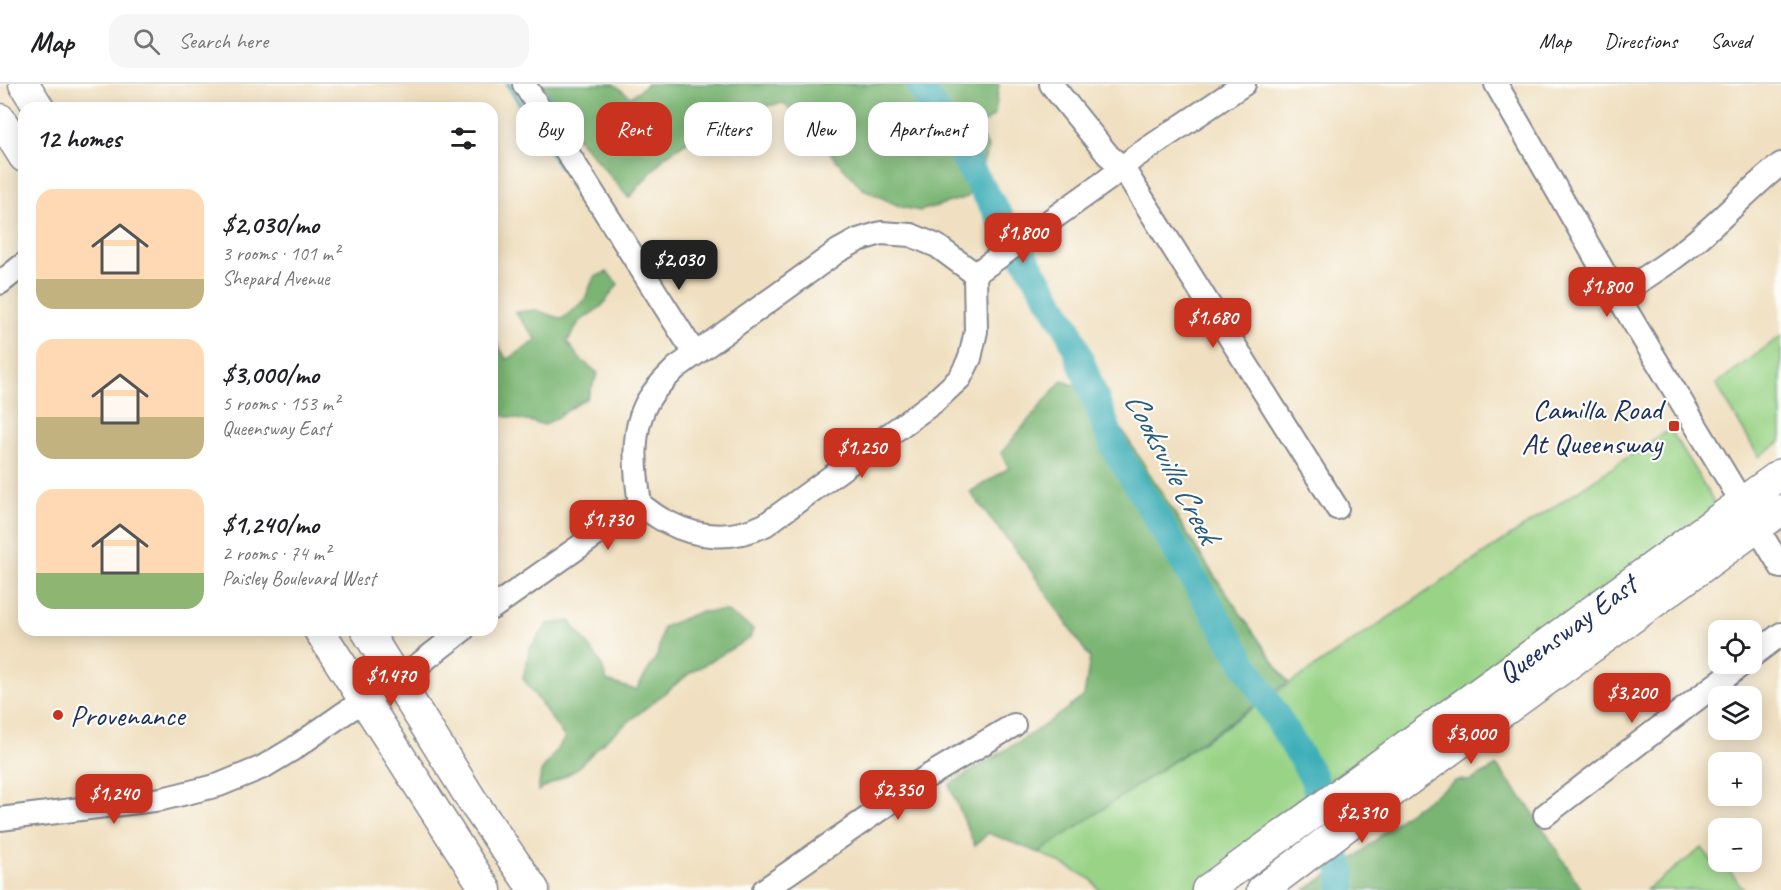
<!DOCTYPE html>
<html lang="en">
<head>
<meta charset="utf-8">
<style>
	body { margin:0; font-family:Caveat,sans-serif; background:#f6f6f6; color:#202124; height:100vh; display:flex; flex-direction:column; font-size:22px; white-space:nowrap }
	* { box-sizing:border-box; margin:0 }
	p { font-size:20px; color:#757577 }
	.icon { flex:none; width:33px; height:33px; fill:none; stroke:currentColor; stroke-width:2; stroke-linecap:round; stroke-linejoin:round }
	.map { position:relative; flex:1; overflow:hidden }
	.sheet { position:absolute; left:18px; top:18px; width:480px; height:534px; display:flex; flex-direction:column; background:#fff; border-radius:18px; box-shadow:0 3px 15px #0003 }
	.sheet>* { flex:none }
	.hud { position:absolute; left:516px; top:18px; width:570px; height:54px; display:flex; gap:12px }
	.controls { position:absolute; left:1708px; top:536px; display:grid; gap:12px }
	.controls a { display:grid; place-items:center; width:54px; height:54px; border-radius:12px; background:#fff; box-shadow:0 3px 15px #0003; font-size:30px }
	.price { position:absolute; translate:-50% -51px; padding:0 14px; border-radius:12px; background:#c8321e; color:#fff; font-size:20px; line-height:39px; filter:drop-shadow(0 2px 3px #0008) }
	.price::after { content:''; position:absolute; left:50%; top:36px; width:18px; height:14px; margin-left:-9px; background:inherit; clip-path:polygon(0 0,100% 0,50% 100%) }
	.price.current { background:#222; color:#fff }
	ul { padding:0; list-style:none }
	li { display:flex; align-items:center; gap:18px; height:150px; padding:0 18px }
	li span { display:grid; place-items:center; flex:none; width:168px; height:120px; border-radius:18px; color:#555 }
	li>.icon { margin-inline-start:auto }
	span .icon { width:72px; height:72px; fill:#fffc; stroke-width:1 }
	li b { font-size:26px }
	h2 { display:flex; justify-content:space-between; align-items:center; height:72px; padding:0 18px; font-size:26px }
	.pill { padding:0 21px; border-radius:18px; background:#fff; box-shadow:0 3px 15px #0003; font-size:21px; line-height:54px }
	.pill.current { background:#c8321e; color:#fff }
	header { display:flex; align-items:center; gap:36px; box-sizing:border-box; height:84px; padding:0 30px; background:#fff; border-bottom:2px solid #e0e0e0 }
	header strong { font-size:28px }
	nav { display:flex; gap:33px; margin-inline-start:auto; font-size:21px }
	.search { width:420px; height:54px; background:#f6f6f6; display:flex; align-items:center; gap:15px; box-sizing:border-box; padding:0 21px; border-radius:18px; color:#757577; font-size:22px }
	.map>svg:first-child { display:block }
	.green { fill:#99d386; stroke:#5a8172; stroke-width:1.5 }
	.forest { fill:#7ab573; stroke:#4a7268; stroke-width:1.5 }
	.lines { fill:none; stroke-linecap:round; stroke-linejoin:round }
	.stream { stroke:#3eafb8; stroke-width:4.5 }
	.river { stroke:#3eafb8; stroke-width:28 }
	.minor-casing { stroke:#868890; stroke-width:26 }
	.major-casing { stroke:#868890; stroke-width:33 }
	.minor { stroke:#fff; stroke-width:22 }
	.major { stroke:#fff; stroke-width:30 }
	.poi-dot { fill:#c8321e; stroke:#fdfcf7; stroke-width:2 }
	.labels { text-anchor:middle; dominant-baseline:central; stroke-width:4.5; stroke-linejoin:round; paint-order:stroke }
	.poi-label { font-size:30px; fill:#1b2f5e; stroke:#fdfcf7; text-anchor:end }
	.street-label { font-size:30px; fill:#1b2f5e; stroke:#fdfcf7 }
	.water-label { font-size:32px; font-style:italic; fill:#275c7e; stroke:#fdfcf7 }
</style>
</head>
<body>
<header>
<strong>Map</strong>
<div class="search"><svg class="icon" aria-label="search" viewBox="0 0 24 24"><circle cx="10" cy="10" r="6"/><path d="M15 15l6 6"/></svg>Search here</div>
<nav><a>Map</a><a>Directions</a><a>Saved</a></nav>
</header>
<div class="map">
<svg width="1781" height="806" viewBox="0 0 1781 806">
	<rect width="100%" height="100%" fill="#fdfcf7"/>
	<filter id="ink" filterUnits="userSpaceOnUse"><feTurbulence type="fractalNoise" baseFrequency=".0167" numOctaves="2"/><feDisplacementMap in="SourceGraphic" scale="12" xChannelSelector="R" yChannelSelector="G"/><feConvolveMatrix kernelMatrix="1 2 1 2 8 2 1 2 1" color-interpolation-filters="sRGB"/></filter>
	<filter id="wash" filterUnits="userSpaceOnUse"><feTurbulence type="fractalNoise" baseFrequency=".008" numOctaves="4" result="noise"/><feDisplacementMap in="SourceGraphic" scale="24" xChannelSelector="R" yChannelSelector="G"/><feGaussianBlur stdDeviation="1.35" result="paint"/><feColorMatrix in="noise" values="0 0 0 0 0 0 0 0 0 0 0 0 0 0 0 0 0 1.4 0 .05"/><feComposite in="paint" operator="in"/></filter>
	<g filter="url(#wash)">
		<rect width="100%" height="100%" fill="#f0e0c1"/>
		<g class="green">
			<path d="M 1781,252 L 1781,357 L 1759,373 L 1716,300 Z"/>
			<path d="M 1670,345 L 1719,426 L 1194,806 L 1099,806 L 1091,795 L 1038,768 Z"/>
			<path d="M 1702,764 L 1720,787 L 1728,785 L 1744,806 L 1646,806 Z"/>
		</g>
		<g class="forest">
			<path d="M 542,0 L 614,0 L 631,13 L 647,0 L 999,0 L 995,31 L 976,44 L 989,64 L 968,113 L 920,127 L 901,123 L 863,105 L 784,19 L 734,27 L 665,72 L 629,114 L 571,46 Z"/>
			<path d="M 607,188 L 618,200 L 602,222 L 579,238 L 567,258 L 580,275 L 598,289 L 587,314 L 545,341 L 504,332 L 492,328 L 492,250 L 507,276 L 537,256 L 515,228 L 536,226 L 562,235 L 584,217 L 594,193 Z"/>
			<path d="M 1062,296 L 1102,314 L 1209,484 L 1288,598 L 1039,769 L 988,749 L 975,762 L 949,701 L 1039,645 L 1084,612 L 1090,574 L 1028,482 L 970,408 L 1009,384 L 1001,369 Z"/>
			<path d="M 726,527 L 753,545 L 750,554 L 690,589 L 608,654 L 574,687 L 538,707 L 541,688 L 565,654 L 523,594 L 530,564 L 548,540 L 570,537 L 600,577 L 607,597 L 636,606 L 657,572 L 663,543 L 699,528 Z"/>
			<path d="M 1497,682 L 1532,727 L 1582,806 L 1305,806 L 1357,772 L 1403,732 L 1457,696 L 1470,697 Z"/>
		</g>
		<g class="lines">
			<g class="stream">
				<path d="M 508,0 L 537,47"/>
				<path d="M 548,12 L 571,52"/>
				<path d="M 548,64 L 560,83"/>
				<path d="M 569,97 L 590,132"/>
			</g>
			<path class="river" d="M 919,0 L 1069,247 L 1114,363 L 1313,693 L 1342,788 L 1342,806"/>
		</g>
	</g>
	<g filter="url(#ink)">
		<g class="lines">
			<defs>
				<g id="minor">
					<path d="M 524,0 L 695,270"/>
					<path d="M 1051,0 L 1108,71 L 1123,84 L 1337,424"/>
					<path d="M 1496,0 L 1617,211 L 1781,483"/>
					<path d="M 881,149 L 911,151 L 937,162 L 975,190 L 976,247 L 970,274 L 960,294 L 934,318 L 765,441 C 733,456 699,455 667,438 C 657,434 648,426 640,420 C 635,387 630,345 649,315 C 656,303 666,294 676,284 L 838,167 L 858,156 Z"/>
					<path d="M 975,190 L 1107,96 L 1135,73 L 1244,0"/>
					<path d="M 0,199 L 24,180"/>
					<path d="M 1617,211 C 1645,195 1684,169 1708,146 C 1733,124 1755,100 1781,80"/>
					<path d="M 492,524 L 640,420"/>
					<path d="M 1752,572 L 1781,550"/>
					<path d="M 1545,731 L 1744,579"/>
					<path d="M 0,735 L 162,715 L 219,701 L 263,683 L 293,665 L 343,630 L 418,581 L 463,546"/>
					<path d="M 764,806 L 925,694 L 1014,641"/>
				</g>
				<g id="major">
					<path d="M 24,0 L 39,24"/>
					<path d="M 0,35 L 24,73"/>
					<path d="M 319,546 L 486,806"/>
					<path d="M 366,546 L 473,718 L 534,806"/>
					<path d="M 1207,806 L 1781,390"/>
					<path d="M 1262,806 L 1377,719 L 1781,426"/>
				</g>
			</defs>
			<use href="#minor" class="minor-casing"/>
			<use href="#major" class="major-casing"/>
			<use href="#minor" class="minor"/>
			<use href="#major" class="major"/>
		</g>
	</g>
	<g class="poi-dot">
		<rect x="1668" y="336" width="12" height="12" rx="3"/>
		<circle cx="58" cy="631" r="6"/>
	</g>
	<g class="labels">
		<g class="poi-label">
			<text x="1662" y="325">Camilla Road<tspan x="1662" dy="34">At Queensway</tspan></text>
			<text x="70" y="631" text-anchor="start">Provenance</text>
		</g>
		<g class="street-label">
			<text transform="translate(1567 545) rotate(-36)">Queensway East</text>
		</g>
		<g class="water-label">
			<text transform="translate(1172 383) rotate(62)">Cooksville Creek</text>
		</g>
	</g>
</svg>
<div class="controls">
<a><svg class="icon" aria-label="locate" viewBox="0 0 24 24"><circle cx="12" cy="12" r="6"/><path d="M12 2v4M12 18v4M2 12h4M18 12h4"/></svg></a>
<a><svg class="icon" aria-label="layers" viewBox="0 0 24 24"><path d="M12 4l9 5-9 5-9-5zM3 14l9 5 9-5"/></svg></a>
<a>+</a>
<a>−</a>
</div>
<b class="price" style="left:1023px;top:180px">$1,800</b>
<b class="price current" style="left:679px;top:207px">$2,030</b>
<b class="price" style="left:1607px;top:234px">$1,800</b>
<b class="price" style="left:1213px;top:265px">$1,680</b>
<b class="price" style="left:862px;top:395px">$1,250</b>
<b class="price" style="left:608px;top:467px">$1,730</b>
<b class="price" style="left:391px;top:623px">$1,470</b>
<b class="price" style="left:1632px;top:640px">$3,200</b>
<b class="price" style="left:1471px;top:681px">$3,000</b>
<b class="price" style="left:898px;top:737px">$2,350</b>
<b class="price" style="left:114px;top:741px">$1,240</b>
<b class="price" style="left:1362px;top:760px">$2,310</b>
<div class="hud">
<a class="pill">Buy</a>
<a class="pill current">Rent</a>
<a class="pill">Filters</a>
<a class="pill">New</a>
<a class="pill">Apartment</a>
</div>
<section class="sheet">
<h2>12 homes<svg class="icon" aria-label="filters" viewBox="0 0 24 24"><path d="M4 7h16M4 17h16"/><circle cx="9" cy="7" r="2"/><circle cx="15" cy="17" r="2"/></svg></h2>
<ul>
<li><span style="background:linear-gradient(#ffd9b3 75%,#c2b280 0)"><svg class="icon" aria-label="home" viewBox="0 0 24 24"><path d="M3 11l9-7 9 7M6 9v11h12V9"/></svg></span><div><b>$2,030/mo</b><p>3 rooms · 101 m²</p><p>Shepard Avenue</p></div></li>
<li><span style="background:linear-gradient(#ffd9b3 65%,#c2b280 0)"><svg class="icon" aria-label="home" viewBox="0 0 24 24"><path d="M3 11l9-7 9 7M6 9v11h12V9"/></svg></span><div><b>$3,000/mo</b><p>5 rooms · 153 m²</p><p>Queensway East</p></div></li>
<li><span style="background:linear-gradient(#ffd9b3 70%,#8fb573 0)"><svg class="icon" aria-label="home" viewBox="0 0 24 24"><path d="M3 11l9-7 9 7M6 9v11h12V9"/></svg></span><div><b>$1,240/mo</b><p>2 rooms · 74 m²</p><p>Paisley Boulevard West</p></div></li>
</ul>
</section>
</div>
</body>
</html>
